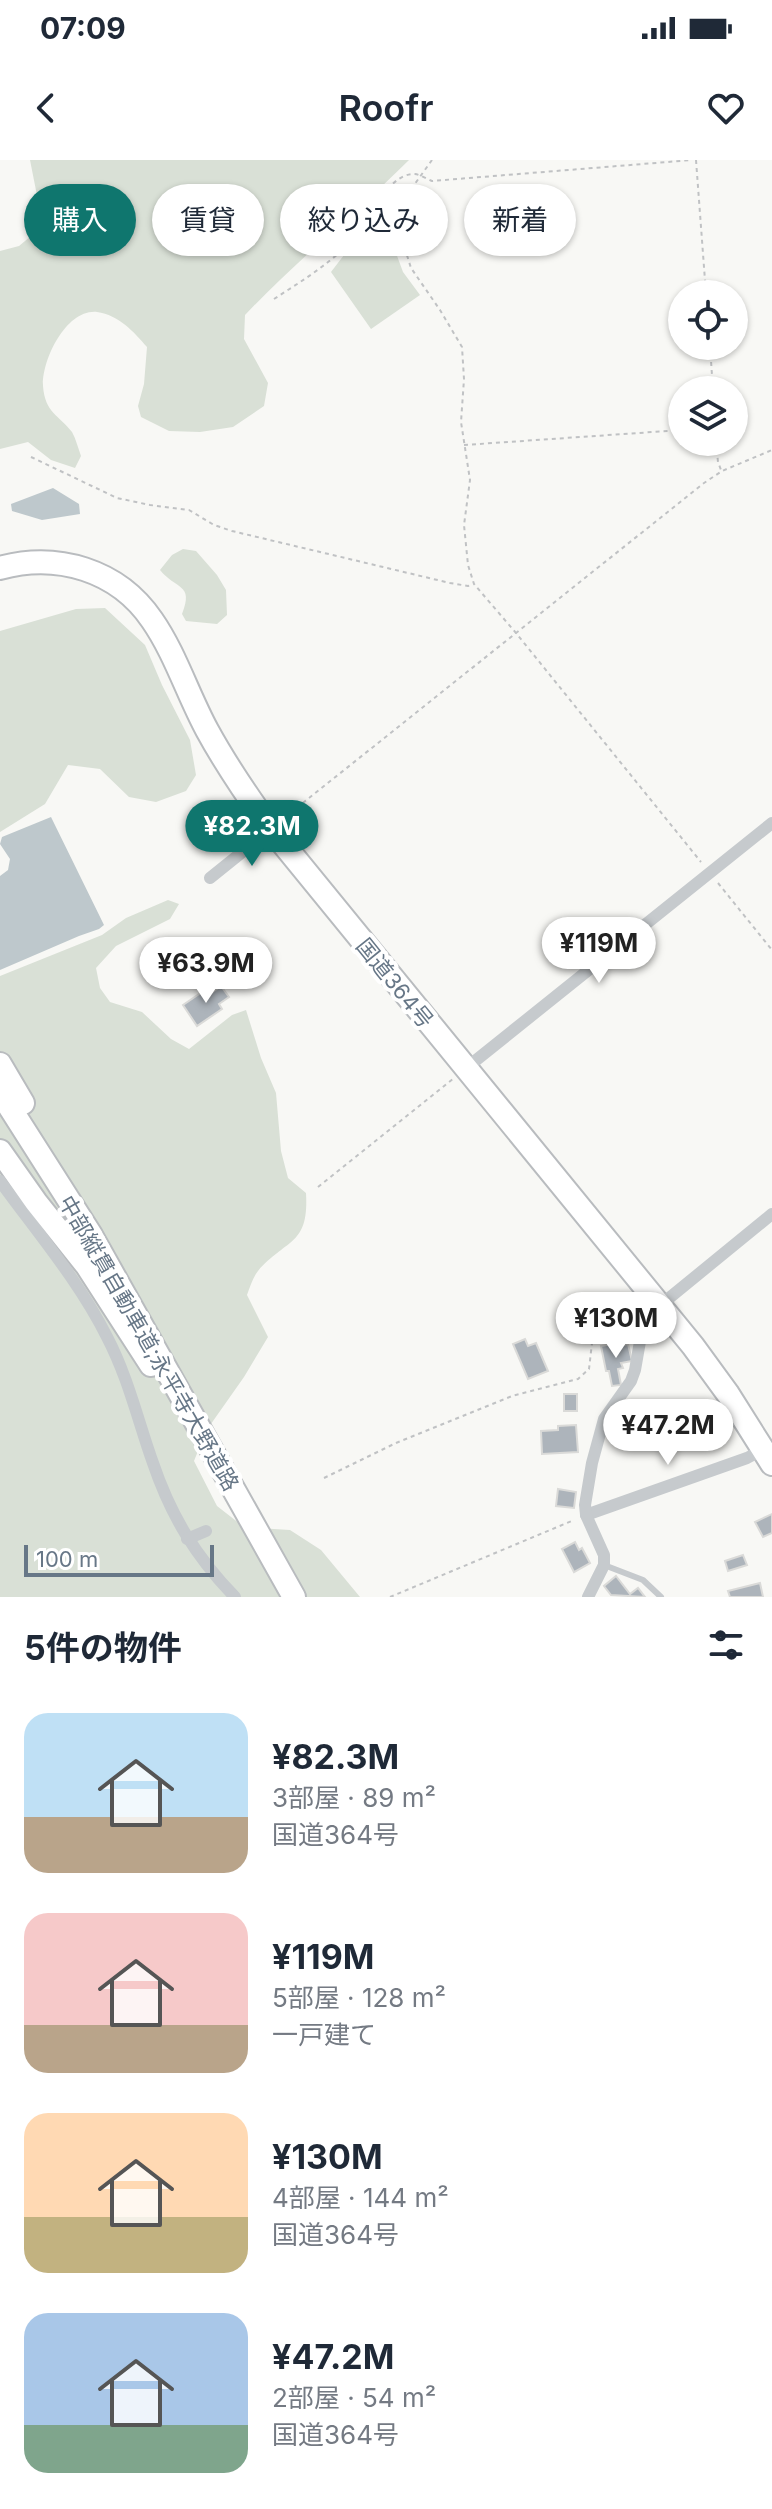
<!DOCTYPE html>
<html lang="ja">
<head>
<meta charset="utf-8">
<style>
	body { margin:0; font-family:Inter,"Noto Sans JP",sans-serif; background:#f2f2f3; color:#1f2937; height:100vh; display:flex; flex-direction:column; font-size:30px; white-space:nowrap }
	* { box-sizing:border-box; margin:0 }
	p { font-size:26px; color:#747a83 }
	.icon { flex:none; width:44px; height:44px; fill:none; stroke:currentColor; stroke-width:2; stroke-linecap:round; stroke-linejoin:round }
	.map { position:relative; height:1437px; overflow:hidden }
	.details { display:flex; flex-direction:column; background:#fff; flex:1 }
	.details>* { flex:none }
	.banner { position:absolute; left:24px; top:24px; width:724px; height:72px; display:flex; gap:16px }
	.controls { position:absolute; left:668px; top:120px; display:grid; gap:16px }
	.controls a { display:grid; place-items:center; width:80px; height:80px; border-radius:50%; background:#fff; box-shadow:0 2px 6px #0004; font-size:40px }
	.scale { position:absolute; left:24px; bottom:20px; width:190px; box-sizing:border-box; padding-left:8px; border:4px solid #677787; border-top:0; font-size:22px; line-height:28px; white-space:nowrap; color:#677787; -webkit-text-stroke:6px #fff; paint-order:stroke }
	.price { position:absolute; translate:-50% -68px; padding:0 18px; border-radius:28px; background:#fff; color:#222; font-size:26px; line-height:52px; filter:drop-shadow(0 2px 4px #0008) }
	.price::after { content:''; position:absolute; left:50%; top:48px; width:24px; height:18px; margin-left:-12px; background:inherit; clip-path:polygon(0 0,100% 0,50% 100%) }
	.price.on { background:#0f766e; color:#fff }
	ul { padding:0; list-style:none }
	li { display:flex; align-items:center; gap:24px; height:200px; padding:0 24px }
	li span { display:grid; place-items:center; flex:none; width:224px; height:160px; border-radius:24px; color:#555 }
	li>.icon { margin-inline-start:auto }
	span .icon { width:96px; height:96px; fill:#fffc; stroke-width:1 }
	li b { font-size:34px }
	h2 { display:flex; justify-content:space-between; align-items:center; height:96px; padding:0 24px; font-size:34px }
	.chip { padding:0 28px; border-radius:36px; background:#fff; box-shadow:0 2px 6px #0004; font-size:28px; line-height:72px }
	.chip.on { background:#0f766e; color:#fff }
	.status { display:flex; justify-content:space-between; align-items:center; height:56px; padding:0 40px; background:#fff; direction:ltr }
	.status svg { height:22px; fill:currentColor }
	header { display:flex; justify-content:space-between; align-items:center; height:104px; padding:0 24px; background:#fff; font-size:36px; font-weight:600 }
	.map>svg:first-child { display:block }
	.green { fill:#d9e0d6 }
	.water { fill:#bec8cc }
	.building { fill:#adb4bb; stroke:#dadad8; stroke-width:2 }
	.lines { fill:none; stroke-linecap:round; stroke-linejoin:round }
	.highway-casing { stroke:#b9bcbf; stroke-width:26 }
	.path { stroke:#c0c2c4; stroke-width:2; stroke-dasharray:4 4; stroke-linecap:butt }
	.lane { stroke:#c6cacd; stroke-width:6 }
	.street { stroke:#c6cacd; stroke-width:12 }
	.highway { stroke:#fff; stroke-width:22 }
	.labels { text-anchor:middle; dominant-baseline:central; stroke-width:8; stroke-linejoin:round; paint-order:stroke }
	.street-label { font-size:22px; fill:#677787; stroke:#fff }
</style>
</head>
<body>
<div class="status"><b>07:09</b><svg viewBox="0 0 49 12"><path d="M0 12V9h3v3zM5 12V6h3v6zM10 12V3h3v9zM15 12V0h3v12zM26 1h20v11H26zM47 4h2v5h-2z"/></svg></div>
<header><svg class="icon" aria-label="back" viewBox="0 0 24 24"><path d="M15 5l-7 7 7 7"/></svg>Roofr<svg class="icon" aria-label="heart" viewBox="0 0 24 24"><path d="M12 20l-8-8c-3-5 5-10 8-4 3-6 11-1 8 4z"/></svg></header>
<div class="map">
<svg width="772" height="1437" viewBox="0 0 772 1437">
	<rect width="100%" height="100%" fill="#f8f8f5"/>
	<g class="green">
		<path d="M 30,0 L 409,0 C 356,53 297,100 245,155 L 244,179 L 268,223 L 264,246 L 233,267 L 200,272 L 169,271 L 141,257 L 138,246 L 144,224 L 147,187 C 134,172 119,155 97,152 C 66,149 42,200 43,226 C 45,253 59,255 72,272 C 76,279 78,288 81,296 L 75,308 L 51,300 L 28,282 L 0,289 L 0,91 L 19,86 L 43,66 Z"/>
		<path d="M 396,93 L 403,112 L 420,135 L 371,169 L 331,112 L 344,95 Z"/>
		<path d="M 183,389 L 196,391 L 217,415 L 226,430 L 227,455 L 217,464 L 186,461 L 182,454 C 194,423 176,430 160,410 L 172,395 Z"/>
		<path d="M 105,448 L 145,485 L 162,525 L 190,580 L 196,615 L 186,631 L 156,642 L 129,637 L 100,609 L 68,605 L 45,644 L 0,672 L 0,471 L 76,449 Z"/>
		<path d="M 168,740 L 179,744 L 170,759 L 116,786 L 96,808 L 100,828 L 110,842 L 142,852 L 171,879 L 189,889 L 232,855 L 246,850 L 261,898 L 276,933 L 281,991 L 288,1018 L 306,1033 C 309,1086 287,1078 258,1111 C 253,1117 250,1127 247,1135 L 268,1177 L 244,1217 L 206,1271 L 194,1301 L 217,1346 L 244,1367 L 290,1370 L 321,1390 L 360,1437 L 0,1437 L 0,816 L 102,775 L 126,758 Z"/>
	</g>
	<g class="water">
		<path d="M 53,328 L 79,344 L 80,354 L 42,360 L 12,351 L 11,344 Z"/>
		<path d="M 51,657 L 104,765 L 99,769 L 79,776 L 0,810 L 0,716 L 8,710 L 10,699 L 0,684 L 2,677 Z"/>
	</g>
	<g class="building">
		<path d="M 221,826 L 229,837 L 219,844 L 222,849 L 197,866 L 183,845 L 208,828 L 211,833 Z"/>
		<path d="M 525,1179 L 528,1186 L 536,1183 L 548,1211 L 528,1219 L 513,1184 Z"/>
		<path d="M 618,1183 L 618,1186 L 628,1184 L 632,1201 L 621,1203 L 623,1208 L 618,1209 L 621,1225 L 612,1226 L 609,1211 L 606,1211 L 601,1186 Z"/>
		<rect x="564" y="1234" width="13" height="17"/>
		<path d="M 576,1265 L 578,1292 L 542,1294 L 541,1271 L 558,1270 L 558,1266 Z"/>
		<path d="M 558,1329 L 576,1332 L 574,1348 L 556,1346 Z"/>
		<path d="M 772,1354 L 772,1373 L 763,1377 L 755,1362 Z"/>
		<path d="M 575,1382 L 579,1390 L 582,1388 L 590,1403 L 574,1412 L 562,1389 Z"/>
		<path d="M 743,1395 L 747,1405 L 728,1411 L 725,1401 Z"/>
		<path d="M 616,1416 L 630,1434 L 638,1428 L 645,1437 L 611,1435 L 604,1426 Z"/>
		<path d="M 760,1423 L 763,1437 L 730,1437 L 728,1431 Z"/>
	</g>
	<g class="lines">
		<defs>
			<g id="highway">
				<path d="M 0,408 C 57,392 118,410 152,460 C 175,493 188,535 207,570 C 226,605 248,637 271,669 L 693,1186 L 728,1234 L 772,1304"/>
				<path d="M 0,904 L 23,943"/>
				<path d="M 0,932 L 91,1075 L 294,1437"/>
				<path d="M 0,991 L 36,1042 L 87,1106 L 151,1205"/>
			</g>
		</defs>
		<use href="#highway" class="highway-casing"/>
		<g class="path">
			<path d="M 432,0 L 409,32 L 404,49 L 402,71 L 405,89 L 411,108 L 440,150 L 462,187 L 464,219 L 461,262 L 470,320 L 464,365 L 468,405 L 474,424 L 516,473 L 701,702"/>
			<path d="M 696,0 L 706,134"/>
			<path d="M 274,139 C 297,124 320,110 340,92 C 358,75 386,12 415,14 C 421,15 427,19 432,21 L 692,0"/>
			<path d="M 710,186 L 713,230"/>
			<path d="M 716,282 L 718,302 L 721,310"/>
			<path d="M 464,285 L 682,270"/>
			<path d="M 31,297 L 117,338 L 150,345 L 189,350 L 214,365 L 232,371 L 450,423 L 468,426 L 473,425"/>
			<path d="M 284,658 L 704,323 L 722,311 L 772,290"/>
			<path d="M 718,723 L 772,790"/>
			<path d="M 318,1027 L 454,918"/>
			<path d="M 324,1318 L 396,1283 L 512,1236 L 578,1219 L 589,1209 L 592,1183 L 629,1168"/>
			<path d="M 390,1437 L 574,1360"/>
		</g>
		<path class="lane" d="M 604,1405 L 643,1420 L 661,1437"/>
		<g class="street">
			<path d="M 210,718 L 271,669"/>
			<path d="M 465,909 L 772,663"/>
			<path d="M 0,1021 C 37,1072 79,1121 107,1177 C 128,1217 138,1261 153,1303 C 171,1356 196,1397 235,1437"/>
			<path d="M 586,1355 L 747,1298 L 766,1288"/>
			<path d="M 187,1379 L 206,1371"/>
			<path d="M 588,1437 L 604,1405 L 604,1395 L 586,1355 L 585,1345 L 592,1303 L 604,1259 L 631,1221 L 635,1210 L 642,1170 L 641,1161 L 772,1054"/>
		</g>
		<use href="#highway" class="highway"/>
	</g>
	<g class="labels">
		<g class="street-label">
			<text transform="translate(395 823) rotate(51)">国道364号</text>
			<text transform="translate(149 1183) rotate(60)">中部縦貫自動車道;永平寺大野道路</text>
		</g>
	</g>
</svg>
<div class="controls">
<a><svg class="icon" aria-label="locate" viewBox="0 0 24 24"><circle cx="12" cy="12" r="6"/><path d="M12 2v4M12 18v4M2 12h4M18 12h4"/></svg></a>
<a><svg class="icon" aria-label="layers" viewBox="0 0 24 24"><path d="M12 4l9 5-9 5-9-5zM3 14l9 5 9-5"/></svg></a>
</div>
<div class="scale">100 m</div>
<b class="price on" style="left:252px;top:708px">¥82.3M</b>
<b class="price" style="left:599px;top:825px">¥119M</b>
<b class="price" style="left:206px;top:845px">¥63.9M</b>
<b class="price" style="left:616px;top:1200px">¥130M</b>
<b class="price" style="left:668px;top:1307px">¥47.2M</b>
<div class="banner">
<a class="chip on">購入</a>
<a class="chip">賃貸</a>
<a class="chip">絞り込み</a>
<a class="chip">新着</a>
</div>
</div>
<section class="details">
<h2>5件の物件<svg class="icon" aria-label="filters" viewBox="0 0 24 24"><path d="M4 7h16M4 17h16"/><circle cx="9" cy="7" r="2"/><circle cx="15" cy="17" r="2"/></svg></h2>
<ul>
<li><span style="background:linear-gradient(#bfe0f5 65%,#b9a48a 0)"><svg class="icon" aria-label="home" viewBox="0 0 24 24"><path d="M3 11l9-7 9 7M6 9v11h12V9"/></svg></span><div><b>¥82.3M</b><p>3部屋 · 89 m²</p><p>国道364号</p></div></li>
<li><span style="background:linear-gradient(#f6c9c9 70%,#b9a48a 0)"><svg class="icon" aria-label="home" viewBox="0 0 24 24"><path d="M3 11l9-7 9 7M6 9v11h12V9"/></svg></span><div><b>¥119M</b><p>5部屋 · 128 m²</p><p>一戸建て</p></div></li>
<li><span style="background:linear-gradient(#ffd9b3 65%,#c2b280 0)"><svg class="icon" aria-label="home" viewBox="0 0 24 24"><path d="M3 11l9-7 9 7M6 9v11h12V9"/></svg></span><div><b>¥130M</b><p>4部屋 · 144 m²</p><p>国道364号</p></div></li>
<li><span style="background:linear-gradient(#a9c7e8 70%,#7fa58c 0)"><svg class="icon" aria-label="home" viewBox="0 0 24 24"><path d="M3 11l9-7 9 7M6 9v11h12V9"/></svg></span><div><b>¥47.2M</b><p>2部屋 · 54 m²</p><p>国道364号</p></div></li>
</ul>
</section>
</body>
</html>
